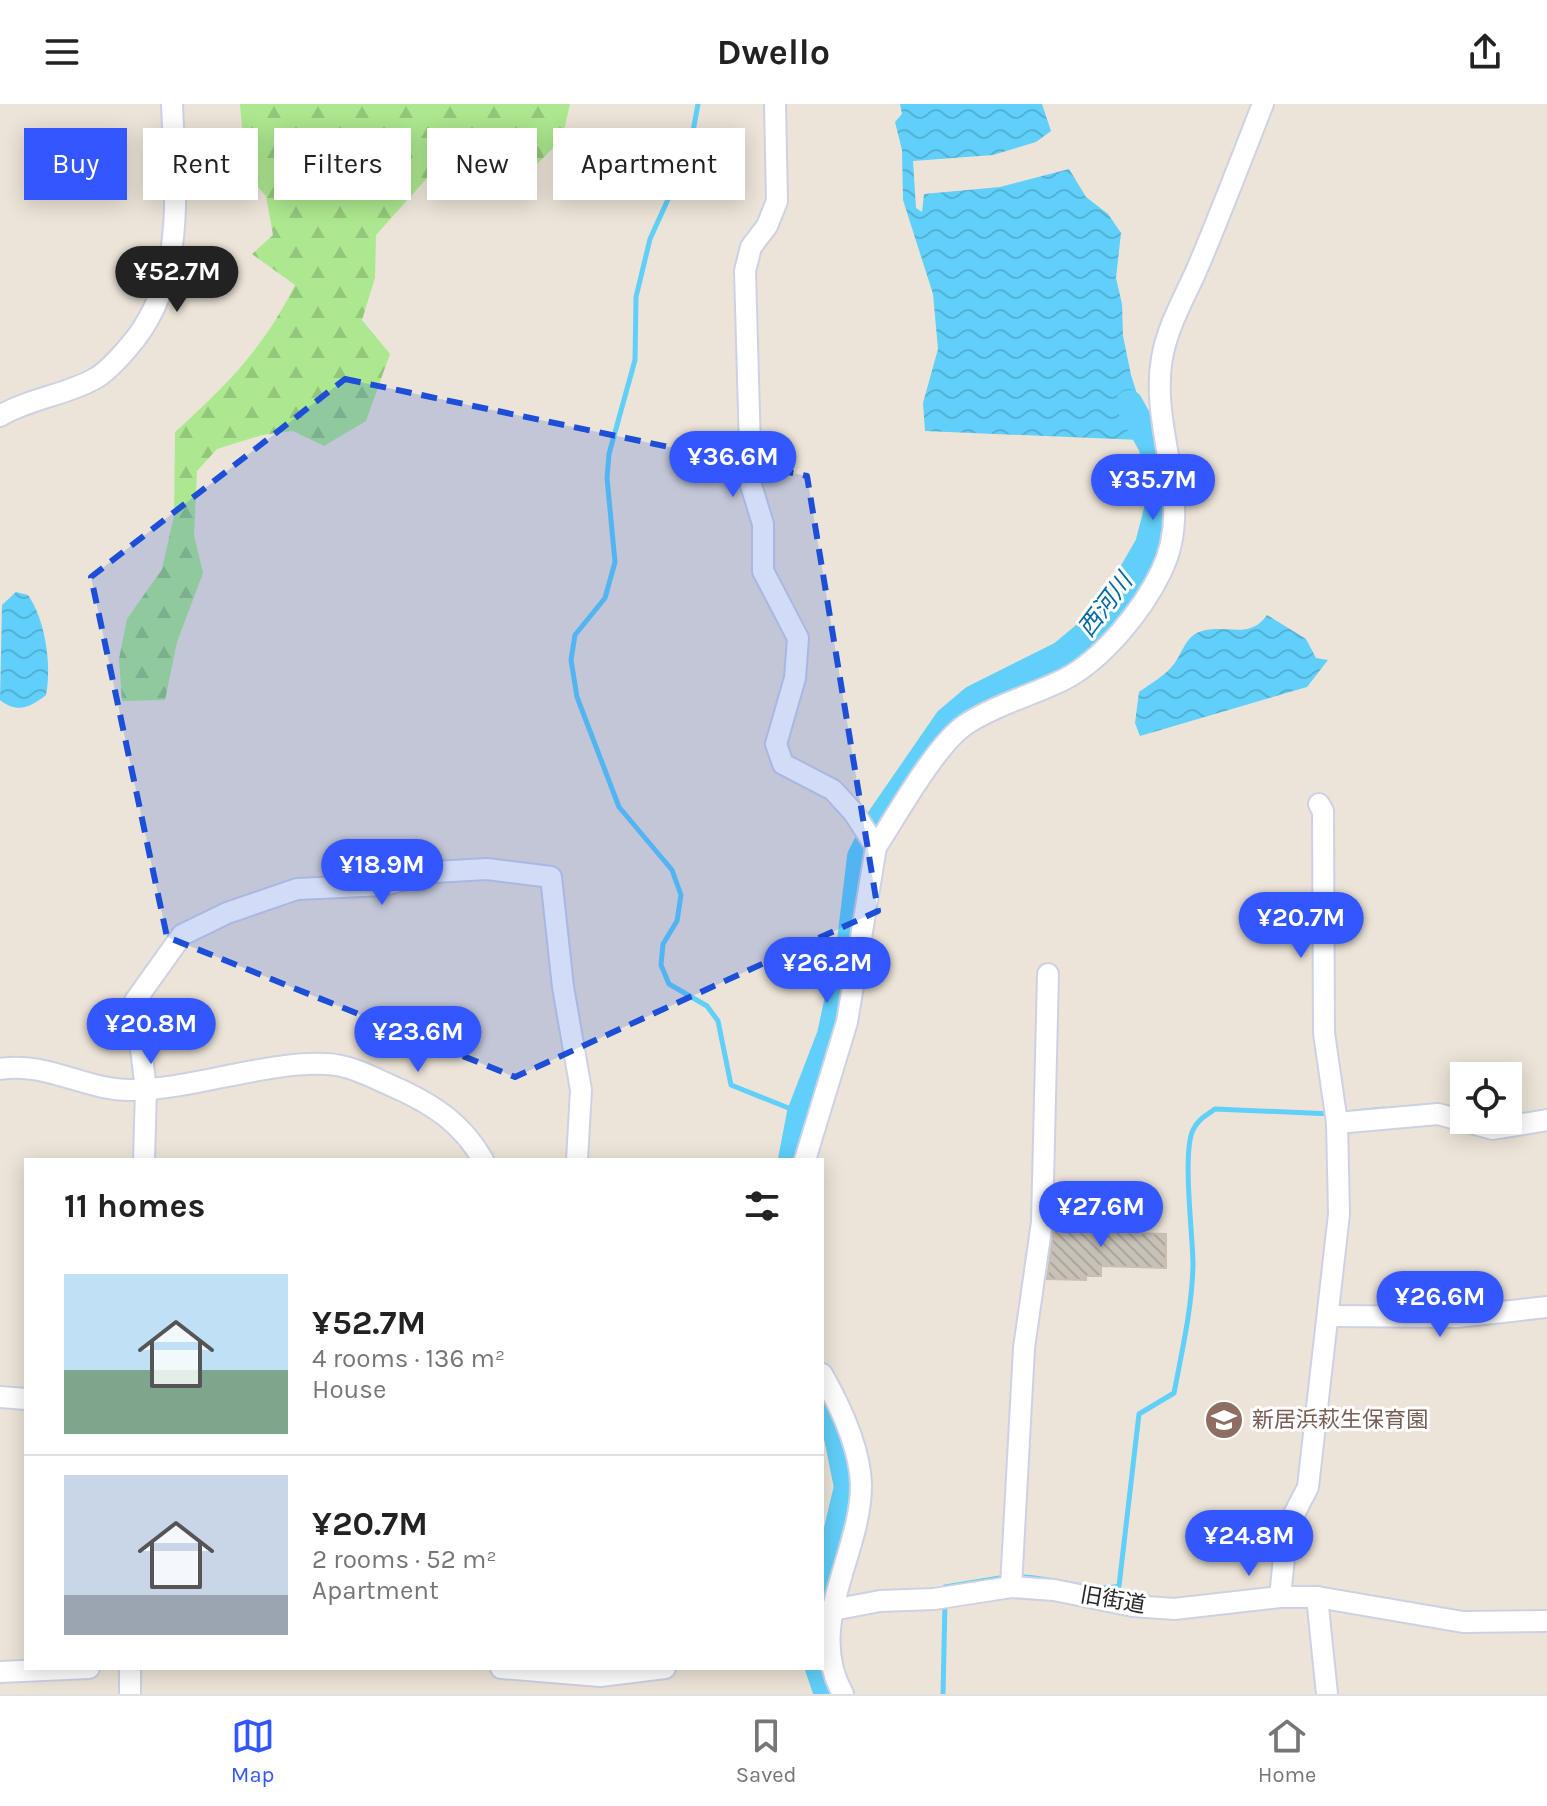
<!DOCTYPE html>
<html lang="en">
<head>
<meta charset="utf-8">
<style>
	body { margin:0; font-family:Karla,"Noto Sans JP",sans-serif; background:#f2f2f2; color:#222; height:100vh; display:flex; flex-direction:column; font-size:30px; white-space:nowrap }
	* { box-sizing:border-box; margin:0 }
	p { font-size:26px; color:#767676 }
	.icon { flex:none; width:44px; height:44px; fill:none; stroke:currentColor; stroke-width:2; stroke-linecap:round; stroke-linejoin:round }
	.map { position:relative; flex:1; overflow:hidden }
	.panel { position:absolute; left:24px; top:1054px; width:800px; height:512px; display:flex; flex-direction:column; background:#fff; border-radius:0px; box-shadow:0 4px 20px #0003 }
	.panel>* { flex:none }
	.top-card { position:absolute; left:24px; top:24px; width:800px; height:72px; display:flex; gap:16px }
	.controls { position:absolute; left:1450px; top:958px; display:grid; gap:16px }
	.controls a { display:grid; place-items:center; width:72px; height:72px; border-radius:0px; background:#fff; box-shadow:0 4px 20px #0003; font-size:40px }
	.price { position:absolute; translate:-50% -68px; padding:0 18px; border-radius:28px; background:#3256ff; color:#fff; font-size:26px; line-height:52px; filter:drop-shadow(0 2px 4px #0008) }
	.price::after { content:''; position:absolute; left:50%; top:48px; width:24px; height:18px; margin-left:-12px; background:inherit; clip-path:polygon(0 0,100% 0,50% 100%) }
	.price.active { background:#222; color:#fff }
	ul { padding:0; list-style:none }
	li { display:flex; align-items:center; gap:24px; height:200px; padding:0 40px }
	li+li { border-top:2px solid #e0e0e0 }
	li span { display:grid; place-items:center; flex:none; width:224px; height:160px; border-radius:0px; color:#555 }
	li>.icon { margin-inline-start:auto }
	span .icon { width:96px; height:96px; fill:#fffc; stroke-width:1 }
	li b { font-size:34px }
	h2 { display:flex; justify-content:space-between; align-items:center; height:96px; padding:0 40px; font-size:34px }
	.chip { padding:0 28px; border-radius:0px; background:#fff; box-shadow:0 4px 20px #0003; font-size:28px; line-height:72px }
	.chip.active { background:#3256ff; color:#fff }
	header { display:flex; justify-content:space-between; align-items:center; height:104px; padding:0 40px; background:#fff; font-size:36px; font-weight:700 }
	.tab-bar { display:flex; justify-content:space-around; align-items:center; height:112px; border-top:2px solid #e0e0e0; background:#fff; font-size:22px; color:#767676 }
	.tab-bar a { display:grid; justify-items:center; gap:4px }
	.tab-bar .active { color:#3256ff }
	.map>svg:first-child { display:block }
	.forest { fill:url(#forest-firs) }
	.water { fill:url(#water-waves) }
	.lines { fill:none; stroke-linecap:round; stroke-linejoin:round }
	.stream { stroke:#60cff9; stroke-width:5 }
	.river { stroke:#60cff9; stroke-width:28 }
	.building { fill:url(#building-back-hatch); stroke:#c7c0b2; stroke-width:2 }
	.minor-casing { stroke:#cdd1e3; stroke-width:24 }
	.minor { stroke:#fff; stroke-width:20 }
	.marked { fill:#1d4ed8; fill-opacity:0.2; stroke:#1d4ed8; stroke-width:6; stroke-dasharray:16 10; stroke-linejoin:round }
	.labels { text-anchor:middle; dominant-baseline:central; stroke-width:6; stroke-linejoin:round; paint-order:stroke }
	.education-label { font-size:22px; fill:#785e54; stroke:#fff; text-anchor:start }
	.street-label { font-size:22px; fill:#282828; stroke:#fff }
	.water-label { font-size:24px; font-style:italic; fill:#0269a2; stroke:#fff }
</style>
</head>
<body>
<header><svg class="icon" aria-label="menu" viewBox="0 0 24 24"><path d="M4 6h16M4 12h16M4 18h16"/></svg>Dwello<svg class="icon" aria-label="share" viewBox="0 0 24 24"><path d="M12 15V3M7 8l5-5 5 5M5 13v7h14v-7"/></svg></header>
<div class="map">
<svg width="1547" height="1590" viewBox="0 0 1547 1590">
	<defs>
		<pattern id="forest-firs" width="22" height="20" patternUnits="userSpaceOnUse" patternTransform="scale(2)"><rect width="22" height="20" fill="#ace88f"/><path d="M5 1l3.5 6h-7zM16 11l3.5 6h-7z" fill="#94c77b"/></pattern>
		<pattern id="water-waves" width="16" height="10" patternUnits="userSpaceOnUse" patternTransform="scale(2)"><rect width="16" height="10" fill="#60cff9"/><path d="M0 5q4-4 8 0t8 0" fill="none" stroke="#53b2d5"/></pattern>
		<pattern id="building-back-hatch" width="6" height="6" patternUnits="userSpaceOnUse" patternTransform="scale(2)"><rect width="6" height="6" fill="#c7c1b8"/><path d="M-1 5l2 2M0 0l6 6M5-1l2 2" fill="none" stroke="#aba69e"/></pattern>
	</defs>
	<rect width="100%" height="100%" fill="#ece4d8"/>
	<path class="forest" d="M 240,0 L 570,0 L 562,35 L 532,65 L 471,53 L 437,63 L 376,131 L 375,174 L 362,216 L 390,250 L 366,317 L 324,342 L 293,327 L 262,331 L 217,345 L 197,367 L 194,431 L 203,469 L 177,538 L 165,596 L 122,597 L 119,555 L 127,515 L 162,465 L 174,412 L 175,328 C 228,280 263,245 295,181 L 252,150 L 273,131 L 266,92 L 246,70 Z"/>
	<g class="water">
		<path d="M 900,0 L 1042,0 L 1051,27 L 1036,38 L 993,51 L 913,57 L 916,104 L 922,108 L 924,90 L 1000,83 L 1069,65 L 1086,93 L 1108,110 L 1121,129 L 1116,174 L 1122,200 L 1123,232 L 1131,271 L 1139,296 L 1146,302 L 1146,331 L 1141,336 L 925,327 L 923,299 L 938,245 L 933,190 L 903,96 L 902,46 L 895,18 L 902,10 Z"/>
		<path d="M 16,488 L 28,491 C 45,515 52,561 46,591 C 31,603 17,610 0,596 L 2,501 Z"/>
		<path d="M 1267,511 L 1306,535 L 1316,554 L 1328,556 L 1307,583 L 1140,632 L 1135,619 L 1139,588 C 1150,580 1166,571 1174,560 C 1183,548 1186,531 1202,527 C 1226,520 1250,536 1267,511 Z"/>
	</g>
	<g class="lines">
		<g class="stream">
			<path d="M 698,0 L 689,49 L 650,135 L 636,193 L 635,256 L 609,350 L 607,374 L 615,458 L 605,494 L 575,531 L 571,556 L 577,593 L 619,703 L 672,766 L 681,791 L 677,817 L 663,840 L 661,861 L 669,880 L 707,902 L 718,917 L 731,981 L 801,1009"/>
			<path d="M 1446,1003 L 1464,1006"/>
			<path d="M 1354,1008 L 1384,1005"/>
			<path d="M 1016,1473 C 1048,1471 1092,1490 1119,1482 L 1139,1310 L 1174,1289 C 1182,1247 1192,1204 1193,1161 C 1193,1132 1182,1049 1193,1026 C 1197,1016 1207,1011 1215,1005 L 1332,1010"/>
			<path d="M 945,1488 L 945,1483 L 1006,1473"/>
			<path d="M 943,1590 L 945,1498"/>
		</g>
		<g class="river">
			<path d="M 792,1056 L 801,1009 L 831,931 L 851,837 L 861,753 L 881,714 L 948,617 L 974,595 L 1062,551 L 1092,526 L 1120,491 L 1149,441 L 1160,398 L 1153,343 L 1129,300"/>
			<path d="M 822,1297 L 838,1333 L 848,1383 L 826,1476 L 822,1516"/>
			<path d="M 819,1564 L 828,1590"/>
		</g>
	</g>
	<path class="building" d="M 1055,1116 L 1130,1118 L 1130,1129 L 1166,1130 L 1166,1164 L 1101,1162 L 1101,1172 L 1086,1172 L 1086,1176 L 1047,1175 Z"/>
	<g class="lines">
		<defs>
			<g id="minor">
				<path d="M 775,0 L 777,97 L 767,122 L 751,143 L 745,167 L 751,381 L 763,420 L 763,467 L 798,534 L 795,574 L 776,640 L 783,660 L 833,686 L 854,709 L 876,743 L 847,918 L 805,1056"/>
				<path d="M 0,312 C 30,294 67,291 96,274 C 108,267 118,255 127,245 C 188,177 175,84 172,0"/>
				<path d="M 876,743 C 897,711 935,642 965,621 C 995,601 1033,591 1065,575 C 1103,555 1142,507 1161,468 C 1196,398 1149,327 1162,254 C 1168,219 1187,190 1200,158 C 1222,106 1242,53 1263,0"/>
				<path d="M 0,965 C 47,957 86,987 132,986 C 194,985 267,957 326,960 C 353,961 377,976 401,986 C 437,1003 463,1021 483,1056"/>
				<path d="M 1337,1019 L 1438,1010 L 1493,1025 L 1547,1016"/>
				<path d="M 144,1056 L 146,985 L 135,897 L 182,831 L 227,809 L 297,785 L 384,781 L 433,768 L 487,765 L 551,773 L 563,883 L 581,986 L 577,1056"/>
				<path d="M 1330,1212 L 1457,1213 L 1547,1203"/>
				<path d="M 822,1270 C 839,1300 860,1344 861,1380 C 862,1449 804,1521 843,1590"/>
				<path d="M 0,1293 L 26,1295"/>
				<path d="M 1011,1483 L 1024,1244 L 1042,1118 L 1048,870"/>
				<path d="M 1280,1493 L 1287,1424 L 1308,1383 L 1339,1110 L 1337,1019 L 1324,929 L 1323,707 L 1319,700"/>
				<path d="M 1317,1493 L 1327,1590"/>
				<path d="M 822,1508 L 880,1497 L 934,1495 L 1011,1483 L 1054,1486 L 1133,1502 L 1174,1505 L 1280,1493 L 1317,1493 L 1463,1518 L 1547,1517"/>
				<path d="M 130,1564 L 130,1590"/>
				<path d="M 501,1564 L 600,1572 L 665,1564"/>
				<path d="M 0,1568 L 89,1564"/>
			</g>
		</defs>
		<use href="#minor" class="minor-casing"/>
		<use href="#minor" class="minor"/>
	</g>
	<path class="marked" d="M 345,275 L 807,372 L 878,807 L 515,973 L 167,833 L 91,473 Z"/>
	<defs>
		<symbol id="school-disc" viewBox="-11 -11 22 22"><circle r="9.5" fill="#8d6e63" stroke="#fff"/><path d="M0-5L7-2L0 1L-7-2ZM-4 1L0 2.5L4 1V4Q0 6-4 4Z" fill="#fff"/></symbol>
	</defs>
	<g fill-rule="evenodd">
		<use href="#school-disc" x="1202" y="1294" width="44" height="44"/>
	</g>
	<g class="labels">
		<g class="education-label">
			<text x="1252" y="1316">新居浜萩生保育園</text>
		</g>
		<g class="street-label">
			<text transform="translate(1113 1496) rotate(10)">旧街道</text>
		</g>
		<g class="water-label">
			<text transform="translate(1105 501) rotate(-53)">西河川</text>
		</g>
	</g>
</svg>
<div class="controls">
<a><svg class="icon" aria-label="locate" viewBox="0 0 24 24"><circle cx="12" cy="12" r="6"/><path d="M12 2v4M12 18v4M2 12h4M18 12h4"/></svg></a>
</div>
<b class="price active" style="left:177px;top:210px">¥52.7M</b>
<b class="price" style="left:733px;top:395px">¥36.6M</b>
<b class="price" style="left:1153px;top:418px">¥35.7M</b>
<b class="price" style="left:382px;top:803px">¥18.9M</b>
<b class="price" style="left:1301px;top:856px">¥20.7M</b>
<b class="price" style="left:827px;top:901px">¥26.2M</b>
<b class="price" style="left:151px;top:962px">¥20.8M</b>
<b class="price" style="left:418px;top:970px">¥23.6M</b>
<b class="price" style="left:1101px;top:1145px">¥27.6M</b>
<b class="price" style="left:1440px;top:1235px">¥26.6M</b>
<b class="price" style="left:1249px;top:1474px">¥24.8M</b>
<div class="top-card">
<a class="chip active">Buy</a>
<a class="chip">Rent</a>
<a class="chip">Filters</a>
<a class="chip">New</a>
<a class="chip">Apartment</a>
</div>
<section class="panel">
<h2>11 homes<svg class="icon" aria-label="filters" viewBox="0 0 24 24"><path d="M4 7h16M4 17h16"/><circle cx="9" cy="7" r="2"/><circle cx="15" cy="17" r="2"/></svg></h2>
<ul>
<li><span style="background:linear-gradient(#bfe0f5 60%,#7fa58c 0)"><svg class="icon" aria-label="home" viewBox="0 0 24 24"><path d="M3 11l9-7 9 7M6 9v11h12V9"/></svg></span><div><b>¥52.7M</b><p>4 rooms · 136 m²</p><p>House</p></div></li>
<li><span style="background:linear-gradient(#c9d6e8 75%,#9aa5b1 0)"><svg class="icon" aria-label="home" viewBox="0 0 24 24"><path d="M3 11l9-7 9 7M6 9v11h12V9"/></svg></span><div><b>¥20.7M</b><p>2 rooms · 52 m²</p><p>Apartment</p></div></li>
</ul>
</section>
</div>
<nav class="tab-bar">
<a class="active"><svg class="icon" aria-label="map" viewBox="0 0 24 24"><path d="M3 6l6-2 6 2 6-2v14l-6 2-6-2-6 2zM9 4v14M15 6v14"/></svg>Map</a>
<a><svg class="icon" aria-label="saved" viewBox="0 0 24 24"><path d="M7 4h10v16l-5-4-5 4z"/></svg>Saved</a>
<a><svg class="icon" aria-label="home" viewBox="0 0 24 24"><path d="M3 11l9-7 9 7M6 9v11h12V9"/></svg>Home</a>
</nav>
</body>
</html>
